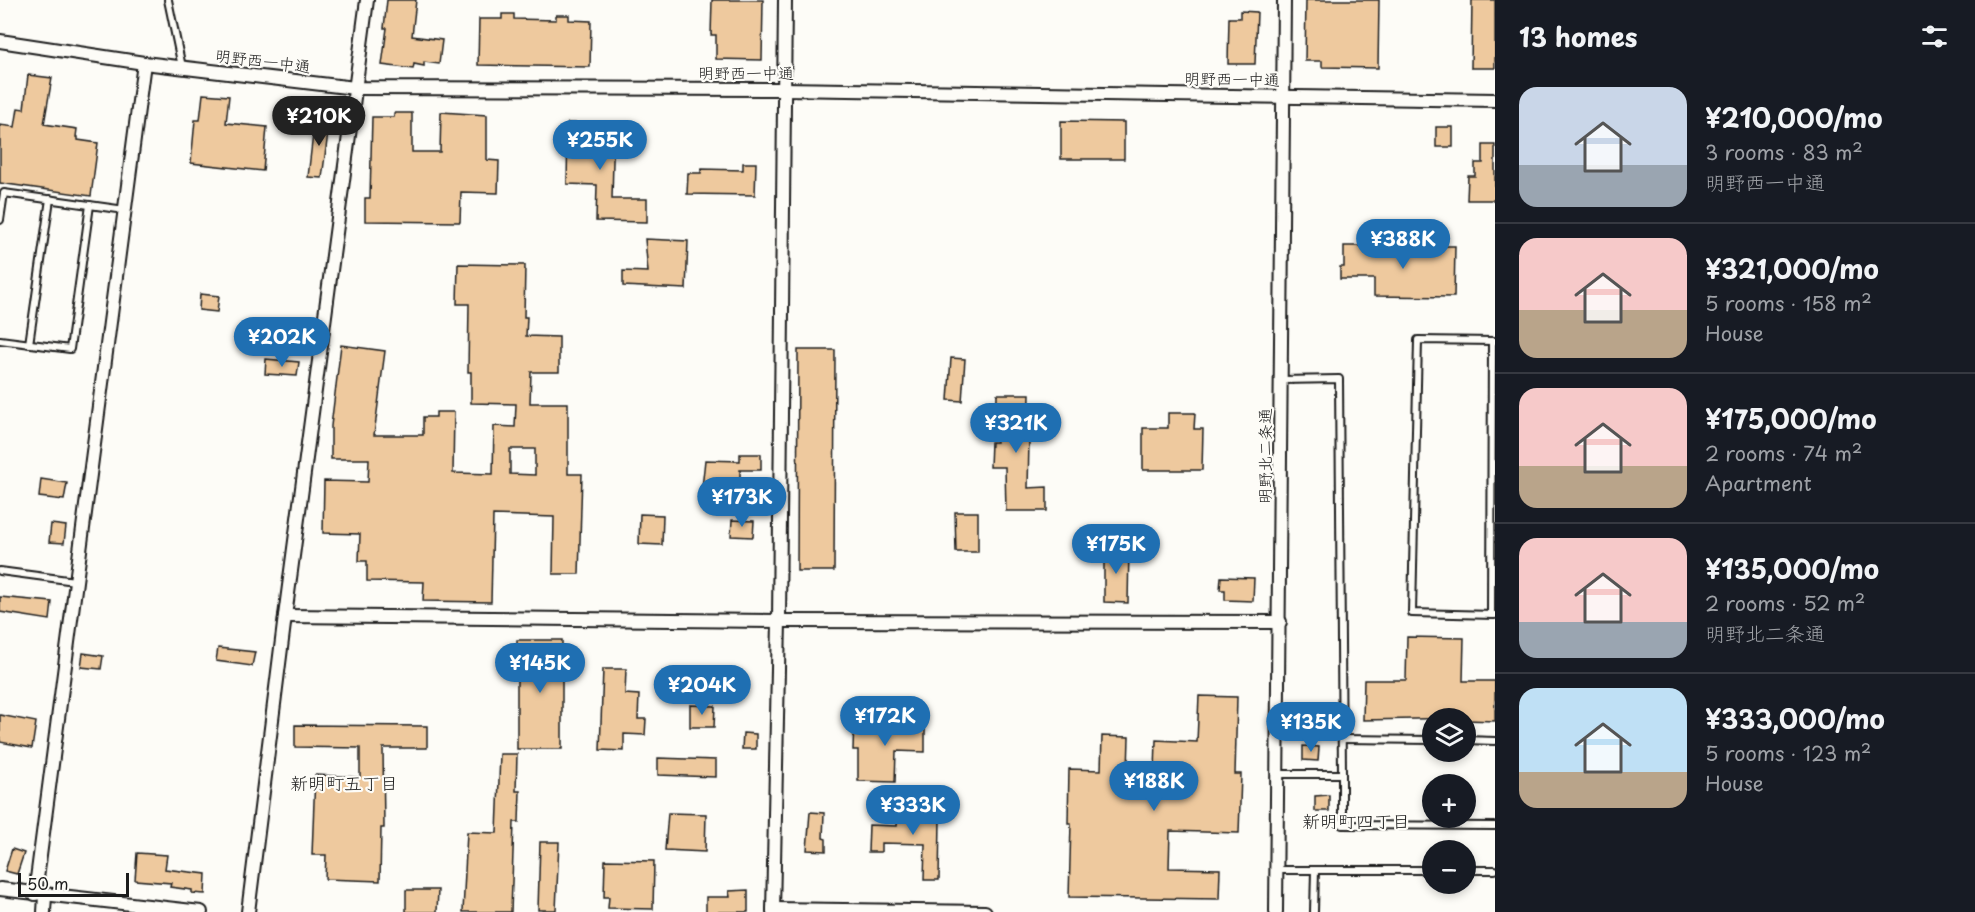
<!DOCTYPE html>
<html lang="en">
<head>
<meta charset="utf-8">
<style>
	body { margin:0; font-family:"Playpen Sans","Klee One",sans-serif; background:#242831; color:#f1f3f6; height:100vh; display:flex; flex-direction:column; font-size:22px; white-space:nowrap }
	* { box-sizing:border-box; margin:0 }
	p { font-size:20px; color:#9ea1a6 }
	.icon { flex:none; width:33px; height:33px; fill:none; stroke:currentColor; stroke-width:2; stroke-linecap:round; stroke-linejoin:round }
	.map { position:relative; flex:1; overflow:hidden }
	.side { display:flex; flex-direction:column; background:#171b24; width:480px }
	.side>* { flex:none }
	.buttons { position:absolute; left:1422px; top:708px; display:grid; gap:12px }
	.buttons a { display:grid; place-items:center; width:54px; height:54px; border-radius:50%; background:#171b24; box-shadow:0 3px 9px #0003; font-size:30px }
	.scale { position:absolute; left:18px; bottom:15px; width:111px; box-sizing:border-box; padding-left:6px; border:3px solid #1c1c1c; border-top:0; font-size:16px; line-height:21px; white-space:nowrap; color:#1c1c1c; -webkit-text-stroke:4px #fdfcf7; paint-order:stroke }
	.price { position:absolute; translate:-50% -51px; padding:0 14px; border-radius:21px; background:#1f6fb2; color:#fff; font-size:20px; line-height:39px; filter:drop-shadow(0 2px 3px #0008) }
	.price::after { content:''; position:absolute; left:50%; top:36px; width:18px; height:14px; margin-left:-9px; background:inherit; clip-path:polygon(0 0,100% 0,50% 100%) }
	.price.selected { background:#222; color:#fff }
	ul { padding:0; list-style:none }
	li { display:flex; align-items:center; gap:18px; height:150px; padding:0 24px }
	li+li { border-top:2px solid #363941 }
	li span { display:grid; place-items:center; flex:none; width:168px; height:120px; border-radius:18px; color:#555 }
	li>.icon { margin-inline-start:auto }
	span .icon { width:72px; height:72px; fill:#fffc; stroke-width:1 }
	li b { font-size:26px }
	h2 { display:flex; justify-content:space-between; align-items:center; height:72px; padding:0 24px; font-size:26px }
	main { display:flex; flex:1; min-height:0 }
	.map>svg:first-child { display:block }
	.building { fill:#eec99e; stroke:#1c1c1c; stroke-width:1.5; fill-rule:evenodd }
	.lines { fill:none; stroke-linecap:round; stroke-linejoin:round }
	.service-casing { stroke:#1c1c1c; stroke-width:10 }
	.minor-casing { stroke:#1c1c1c; stroke-width:16 }
	.service { stroke:#fdfcf7; stroke-width:6 }
	.minor { stroke:#fdfcf7; stroke-width:12 }
	.labels { text-anchor:middle; dominant-baseline:central; stroke-width:4.5; stroke-linejoin:round; paint-order:stroke }
	.street-label { font-size:16px; fill:#1c1c1c; stroke:#fdfcf7 }
	.neighbourhood-label { font-size:18px; fill:#1c1c1c; stroke:#fdfcf7 }
</style>
</head>
<body>
<main>
<div class="map">
<svg width="1495" height="912" viewBox="0 0 1495 912">
	<rect width="100%" height="100%" fill="#fdfcf7"/>
	<filter id="ink" filterUnits="userSpaceOnUse"><feTurbulence type="fractalNoise" baseFrequency=".0167" numOctaves="2"/><feDisplacementMap in="SourceGraphic" scale="12" xChannelSelector="R" yChannelSelector="G"/><feConvolveMatrix kernelMatrix="1 2 1 2 8 2 1 2 1" color-interpolation-filters="sRGB"/></filter>
	<g filter="url(#ink)">
		<g class="building">
			<path d="M 387,0 L 416,0 L 412,36 L 442,40 L 439,64 L 424,62 L 424,66 L 414,64 L 413,69 L 382,65 L 387,28 L 384,28 Z"/>
			<path d="M 712,0 L 763,0 L 762,60 L 716,59 L 716,35 L 711,35 Z"/>
			<path d="M 1306,0 L 1379,0 L 1378,68 L 1322,67 L 1322,61 L 1305,61 Z"/>
			<path d="M 1472,0 L 1495,0 L 1495,68 L 1471,68 Z"/>
			<path d="M 1240,11 L 1257,12 L 1255,64 L 1228,64 L 1229,18 L 1240,18 Z"/>
			<path d="M 502,14 L 514,14 L 514,19 L 556,20 L 556,15 L 569,15 L 569,20 L 591,21 L 590,67 L 478,65 L 479,19 L 502,19 Z"/>
			<path d="M 28,75 L 52,78 L 44,124 L 77,129 L 76,137 L 78,137 L 78,140 L 98,143 L 91,196 L 0,183 L 0,125 L 15,127 L 18,108 L 24,109 Z"/>
			<path d="M 203,94 L 229,96 L 226,123 L 267,127 L 263,171 L 191,163 L 195,120 L 200,120 Z"/>
			<path d="M 441,112 L 487,115 L 487,160 L 499,161 L 498,193 L 461,192 L 460,222 L 365,221 L 365,198 L 370,198 L 372,117 L 394,117 L 394,113 L 412,113 L 412,152 L 440,152 Z"/>
			<path d="M 315,117 L 330,118 L 322,178 L 308,177 Z"/>
			<path d="M 1061,121 L 1124,122 L 1124,159 L 1061,159 Z"/>
			<path d="M 568,123 L 614,124 L 612,199 L 647,199 L 647,222 L 596,221 L 597,185 L 567,184 Z"/>
			<rect x="1436" y="127" width="17" height="20"/>
			<path d="M 1483,145 L 1495,145 L 1495,200 L 1467,200 L 1468,176 L 1475,176 L 1475,163 L 1483,163 Z"/>
			<path d="M 743,163 L 756,163 L 755,195 L 687,194 L 688,173 L 701,173 L 701,169 L 743,170 Z"/>
			<path d="M 645,239 L 688,241 L 686,289 L 623,286 L 623,271 L 648,272 Z"/>
			<path d="M 1344,246 L 1455,246 L 1454,297 L 1374,296 L 1374,279 L 1340,279 L 1340,267 L 1344,267 Z"/>
			<path d="M 458,264 L 525,265 L 524,317 L 527,317 L 526,336 L 559,337 L 559,372 L 531,372 L 530,403 L 568,403 L 568,474 L 582,474 L 579,574 L 553,574 L 554,517 L 493,515 L 491,602 L 423,601 L 424,582 L 367,581 L 367,561 L 359,561 L 360,534 L 323,533 L 324,481 L 368,482 L 369,459 L 331,459 L 331,426 L 341,345 L 385,351 L 374,435 L 423,435 L 423,417 L 436,417 L 436,412 L 454,412 L 453,473 L 493,474 L 494,426 L 515,427 L 516,404 L 471,403 L 471,372 L 468,372 L 469,304 L 457,304 ZM 510,449 L 535,449 L 535,475 L 510,474 Z"/>
			<path d="M 200,294 L 219,296 L 217,312 L 199,310 Z"/>
			<path d="M 798,350 L 835,350 L 834,571 L 797,571 Z"/>
			<path d="M 951,358 L 965,359 L 962,401 L 948,400 Z"/>
			<path d="M 266,359 L 299,362 L 297,376 L 265,374 Z"/>
			<path d="M 997,394 L 1030,394 L 1028,488 L 1047,487 L 1047,511 L 1006,511 L 1005,467 L 990,467 L 991,442 L 996,442 Z"/>
			<path d="M 1168,413 L 1195,413 L 1194,429 L 1203,429 L 1202,470 L 1143,470 L 1143,428 L 1168,428 Z"/>
			<path d="M 740,454 L 761,454 L 761,470 L 740,470 L 740,514 L 716,514 L 716,489 L 702,488 L 705,460 L 740,461 Z"/>
			<path d="M 41,479 L 67,483 L 64,500 L 39,497 Z"/>
			<path d="M 955,512 L 978,512 L 978,552 L 956,552 Z"/>
			<path d="M 640,514 L 663,515 L 662,545 L 639,544 Z"/>
			<path d="M 732,520 L 754,521 L 753,537 L 731,536 Z"/>
			<path d="M 51,524 L 66,526 L 64,543 L 49,542 Z"/>
			<path d="M 1104,547 L 1129,547 L 1128,603 L 1104,602 Z"/>
			<path d="M 1221,577 L 1254,578 L 1253,601 L 1225,600 L 1225,590 L 1220,590 Z"/>
			<path d="M 0,597 L 52,602 L 50,620 L 0,612 Z"/>
			<path d="M 1407,637 L 1464,638 L 1463,681 L 1495,681 L 1495,721 L 1466,720 L 1466,718 L 1363,720 L 1364,680 L 1406,680 Z"/>
			<rect x="517" y="640" width="45" height="109"/>
			<path d="M 218,648 L 255,652 L 252,666 L 216,661 Z"/>
			<path d="M 83,653 L 103,656 L 101,669 L 81,667 Z"/>
			<path d="M 603,669 L 626,669 L 625,694 L 639,695 L 638,719 L 646,719 L 645,735 L 624,734 L 624,751 L 600,750 Z"/>
			<path d="M 1199,696 L 1237,697 L 1235,774 L 1241,774 L 1239,833 L 1170,831 L 1169,868 L 1220,869 L 1219,899 L 1069,897 L 1071,823 L 1068,823 L 1069,769 L 1101,770 L 1102,736 L 1129,737 L 1128,771 L 1155,772 L 1156,740 L 1197,742 Z"/>
			<path d="M 690,705 L 715,706 L 714,727 L 690,727 Z"/>
			<path d="M 0,715 L 36,722 L 32,748 L 0,742 Z"/>
			<path d="M 854,720 L 925,722 L 925,752 L 896,751 L 895,782 L 858,781 L 858,750 L 853,750 Z"/>
			<path d="M 295,725 L 427,726 L 427,748 L 383,748 L 384,828 L 381,828 L 380,881 L 325,879 L 326,855 L 312,855 L 315,775 L 360,777 L 360,748 L 295,747 Z"/>
			<path d="M 743,733 L 756,734 L 756,749 L 742,749 Z"/>
			<path d="M 1303,746 L 1319,747 L 1318,761 L 1303,760 Z"/>
			<path d="M 500,754 L 517,754 L 516,791 L 520,791 L 519,822 L 514,822 L 511,912 L 463,912 L 467,832 L 497,833 Z"/>
			<path d="M 658,758 L 716,760 L 716,777 L 658,775 Z"/>
			<path d="M 1329,795 L 1329,811 L 1315,811 L 1315,796 Z"/>
			<path d="M 918,808 L 939,809 L 938,818 L 940,818 L 939,880 L 924,880 L 925,844 L 881,843 L 881,852 L 868,852 L 869,825 L 897,826 L 898,811 L 918,811 Z"/>
			<path d="M 810,812 L 824,813 L 823,838 L 826,839 L 826,851 L 807,850 Z"/>
			<path d="M 668,813 L 706,814 L 705,852 L 665,850 Z"/>
			<path d="M 540,842 L 559,842 L 556,910 L 538,910 Z"/>
			<path d="M 12,849 L 24,853 L 17,874 L 5,871 Z"/>
			<path d="M 137,853 L 167,855 L 165,869 L 206,874 L 205,894 L 192,893 L 192,890 L 170,887 L 171,883 L 135,880 Z"/>
			<path d="M 605,860 L 654,861 L 653,909 L 608,908 L 609,897 L 604,897 Z"/>
			<path d="M 406,890 L 438,890 L 437,912 L 406,912 Z"/>
			<path d="M 748,890 L 748,912 L 706,912 L 706,897 L 730,897 L 729,891 Z"/>
		</g>
		<g class="lines">
			<defs>
				<g id="service">
					<path d="M 168,0 L 182,67"/>
					<path d="M 0,220 L 4,193 L 125,210"/>
					<path d="M 0,340 L 70,349 L 90,205"/>
					<path d="M 1495,341 L 1418,340 L 1412,613 L 1495,615"/>
					<path d="M 29,344 L 50,199"/>
					<path d="M 0,571 L 75,581"/>
					<path d="M 1491,615 L 1492,341"/>
					<path d="M 1342,739 L 1432,740"/>
					<path d="M 1466,740 L 1495,741"/>
					<path d="M 1278,774 L 1342,774 L 1339,379 L 1281,380"/>
					<path d="M 1342,774 L 1342,825 L 1495,826"/>
					<path d="M 1277,870 L 1432,870"/>
					<path d="M 1466,870 L 1495,870"/>
					<path d="M 1314,912 L 1315,870"/>
				</g>
				<g id="minor">
					<path d="M 0,41 L 144,63 L 355,88 L 783,89 L 1495,100"/>
					<path d="M 285,616 L 779,621 L 1280,622"/>
					<path d="M 0,889 L 201,912"/>
					<path d="M 35,894 L 144,63"/>
					<path d="M 773,909 L 985,912"/>
					<path d="M 44,912 L 45,896"/>
					<path d="M 248,912 L 285,616 L 367,0"/>
					<path d="M 773,912 L 779,621 L 785,0"/>
					<path d="M 1276,912 L 1284,0"/>
				</g>
			</defs>
			<use href="#service" class="service-casing"/>
			<use href="#minor" class="minor-casing"/>
			<use href="#service" class="service"/>
			<use href="#minor" class="minor"/>
		</g>
	</g>
	<g class="labels">
		<g class="street-label">
			<text transform="translate(263 60) rotate(7)">明野西一中通</text>
			<text x="746" y="72">明野西一中通</text>
			<text transform="translate(1232 78) rotate(1)">明野西一中通</text>
			<text transform="translate(1264 456) rotate(-90)">明野北二条通</text>
		</g>
		<g class="neighbourhood-label">
			<text x="344" y="782">新明町五丁目</text>
			<text x="1356" y="820">新明町四丁目</text>
		</g>
	</g>
</svg>
<div class="buttons">
<a><svg class="icon" aria-label="layers" viewBox="0 0 24 24"><path d="M12 4l9 5-9 5-9-5zM3 14l9 5 9-5"/></svg></a>
<a>+</a>
<a>−</a>
</div>
<div class="scale">50 m</div>
<b class="price selected" style="left:319px;top:147px">¥210K</b>
<b class="price" style="left:600px;top:171px">¥255K</b>
<b class="price" style="left:1403px;top:270px">¥388K</b>
<b class="price" style="left:282px;top:368px">¥202K</b>
<b class="price" style="left:1016px;top:454px">¥321K</b>
<b class="price" style="left:742px;top:528px">¥173K</b>
<b class="price" style="left:1116px;top:575px">¥175K</b>
<b class="price" style="left:540px;top:694px">¥145K</b>
<b class="price" style="left:702px;top:716px">¥204K</b>
<b class="price" style="left:885px;top:747px">¥172K</b>
<b class="price" style="left:1311px;top:753px">¥135K</b>
<b class="price" style="left:1154px;top:812px">¥188K</b>
<b class="price" style="left:913px;top:836px">¥333K</b>
</div>
<section class="side">
<h2>13 homes<svg class="icon" aria-label="filters" viewBox="0 0 24 24"><path d="M4 7h16M4 17h16"/><circle cx="9" cy="7" r="2"/><circle cx="15" cy="17" r="2"/></svg></h2>
<ul>
<li><span style="background:linear-gradient(#c9d6e8 65%,#9aa5b1 0)"><svg class="icon" aria-label="home" viewBox="0 0 24 24"><path d="M3 11l9-7 9 7M6 9v11h12V9"/></svg></span><div><b>¥210,000/mo</b><p>3 rooms · 83 m²</p><p>明野西一中通</p></div></li>
<li><span style="background:linear-gradient(#f6c9c9 60%,#b9a48a 0)"><svg class="icon" aria-label="home" viewBox="0 0 24 24"><path d="M3 11l9-7 9 7M6 9v11h12V9"/></svg></span><div><b>¥321,000/mo</b><p>5 rooms · 158 m²</p><p>House</p></div></li>
<li><span style="background:linear-gradient(#f6c9c9 65%,#b9a48a 0)"><svg class="icon" aria-label="home" viewBox="0 0 24 24"><path d="M3 11l9-7 9 7M6 9v11h12V9"/></svg></span><div><b>¥175,000/mo</b><p>2 rooms · 74 m²</p><p>Apartment</p></div></li>
<li><span style="background:linear-gradient(#f6c9c9 70%,#9aa5b1 0)"><svg class="icon" aria-label="home" viewBox="0 0 24 24"><path d="M3 11l9-7 9 7M6 9v11h12V9"/></svg></span><div><b>¥135,000/mo</b><p>2 rooms · 52 m²</p><p>明野北二条通</p></div></li>
<li><span style="background:linear-gradient(#bfe0f5 70%,#b9a48a 0)"><svg class="icon" aria-label="home" viewBox="0 0 24 24"><path d="M3 11l9-7 9 7M6 9v11h12V9"/></svg></span><div><b>¥333,000/mo</b><p>5 rooms · 123 m²</p><p>House</p></div></li>
</ul>
</section>
</main>
</body>
</html>
